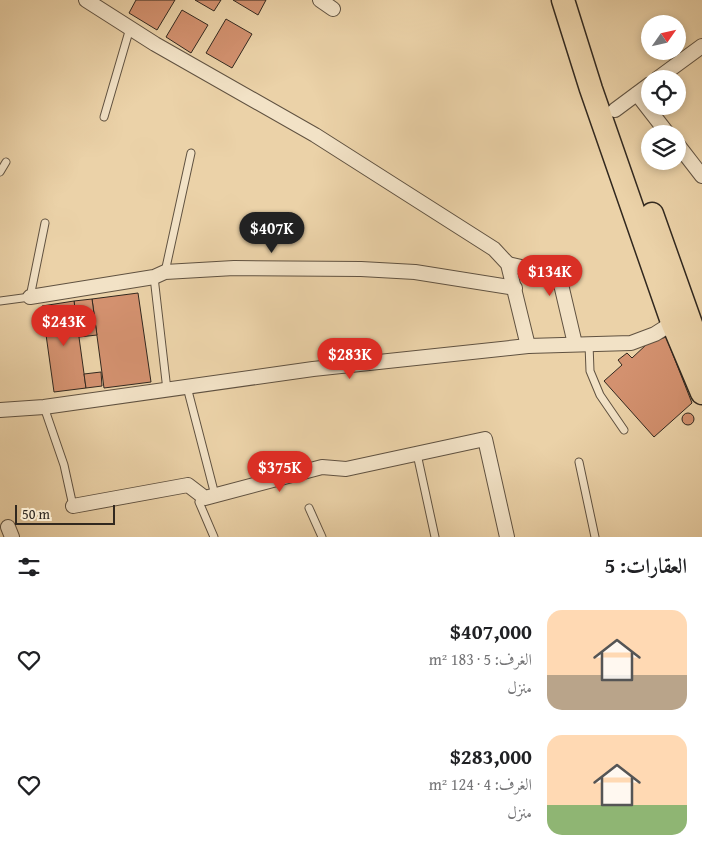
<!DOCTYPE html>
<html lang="ar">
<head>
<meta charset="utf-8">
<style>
	body { margin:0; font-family:"Gentium Book Plus",Amiri,serif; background:#f2f2f2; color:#202124; direction:rtl; height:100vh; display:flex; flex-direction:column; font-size:19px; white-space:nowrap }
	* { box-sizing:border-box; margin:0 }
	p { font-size:16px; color:#757577 }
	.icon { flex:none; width:28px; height:28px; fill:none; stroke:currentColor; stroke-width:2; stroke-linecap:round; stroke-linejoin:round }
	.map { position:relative; height:537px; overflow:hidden; direction:ltr }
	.sheet { display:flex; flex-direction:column; background:#fff; flex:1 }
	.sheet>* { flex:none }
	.needle { width:32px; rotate:56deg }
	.tools { position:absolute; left:641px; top:15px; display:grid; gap:10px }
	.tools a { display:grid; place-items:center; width:45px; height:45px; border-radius:50%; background:#fff; box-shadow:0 2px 8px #0003; font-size:25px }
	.scale { position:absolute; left:15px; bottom:12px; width:100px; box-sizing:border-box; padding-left:5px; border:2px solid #31281f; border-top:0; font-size:14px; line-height:18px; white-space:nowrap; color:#31281f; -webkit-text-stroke:4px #f2e2c6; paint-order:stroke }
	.price { position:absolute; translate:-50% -42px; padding:0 11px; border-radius:18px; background:#d93025; color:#fff; font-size:16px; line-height:32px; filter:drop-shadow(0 1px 2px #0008) }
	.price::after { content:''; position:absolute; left:50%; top:30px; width:15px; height:11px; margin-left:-8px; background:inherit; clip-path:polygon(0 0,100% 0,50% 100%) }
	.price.selected { background:#222; color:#fff }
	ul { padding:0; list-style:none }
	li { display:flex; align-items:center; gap:15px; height:125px; padding:0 15px }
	li span { display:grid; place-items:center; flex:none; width:140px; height:100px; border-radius:15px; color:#555 }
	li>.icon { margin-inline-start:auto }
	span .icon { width:60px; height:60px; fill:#fffc; stroke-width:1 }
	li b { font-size:21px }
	h2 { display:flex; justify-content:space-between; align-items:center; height:60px; padding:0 15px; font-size:21px }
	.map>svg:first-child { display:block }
	.building { fill:#d3916f; stroke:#31281f }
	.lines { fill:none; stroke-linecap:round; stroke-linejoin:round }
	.service-casing { stroke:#605241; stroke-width:9 }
	.minor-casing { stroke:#605241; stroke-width:16 }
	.primary-casing { stroke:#31281f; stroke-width:25 }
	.service { stroke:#f2e2c6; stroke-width:7 }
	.minor { stroke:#f2e2c6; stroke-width:14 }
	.primary { stroke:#ebd2a8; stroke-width:22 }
</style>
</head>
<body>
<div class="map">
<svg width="702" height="537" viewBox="0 0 702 537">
	<rect width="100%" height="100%" fill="#ebd2a8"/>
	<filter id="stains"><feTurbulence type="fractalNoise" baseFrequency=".004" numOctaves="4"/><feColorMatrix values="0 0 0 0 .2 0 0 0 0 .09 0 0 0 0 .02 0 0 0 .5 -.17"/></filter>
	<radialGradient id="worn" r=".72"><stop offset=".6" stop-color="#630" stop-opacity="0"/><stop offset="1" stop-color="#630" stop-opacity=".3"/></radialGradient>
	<g class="building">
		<path d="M 136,0 L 175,0 L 157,30 L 129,13 Z"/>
		<path d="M 195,0 L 221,0 L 214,11 Z"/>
		<path d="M 233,0 L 266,0 L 258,15 Z"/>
		<path d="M 182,10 L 208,25 L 191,53 L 166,37 Z"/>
		<path d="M 226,19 L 252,34 L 232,68 L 206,53 Z"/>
		<path d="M 138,293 L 151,382 L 104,388 L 92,299 Z"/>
		<path d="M 92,299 L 97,335 L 79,337 L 74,301 Z"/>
		<path d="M 74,301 L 86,388 L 54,392 L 42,306 Z"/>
		<path d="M 666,337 L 692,403 L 654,437 L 604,381 L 622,365 L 618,360 L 627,353 L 632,358 L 647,344 Z"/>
		<path d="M 101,372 L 102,386 L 86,388 L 84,374 Z"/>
		<circle cx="688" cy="419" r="6"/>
	</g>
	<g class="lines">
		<defs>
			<g id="service">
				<path d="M 104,117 L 130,28"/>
				<path d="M 0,172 L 6,162"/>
				<path d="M 165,272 L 191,153"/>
				<path d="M 154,277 L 167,390"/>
				<path d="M 0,301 L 30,297 L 45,223"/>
				<path d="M 589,344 L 590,371 L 600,395 L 624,430"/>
				<path d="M 187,387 L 215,495"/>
				<path d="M 44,407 L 64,465 L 73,506"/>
				<path d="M 417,454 L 435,537"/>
				<path d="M 579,462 L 595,537"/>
				<path d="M 205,498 L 199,502 L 214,537"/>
				<path d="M 309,508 L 322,537"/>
			</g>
			<g id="minor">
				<path d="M 86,0 L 155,44 L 315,135 L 494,249 L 508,264 L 528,346"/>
				<path d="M 320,0 L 333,9"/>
				<path d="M 657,79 L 702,46"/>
				<path d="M 637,94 L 668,134"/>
				<path d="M 615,110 L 650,84"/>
				<path d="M 678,145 L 702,176"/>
				<path d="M 508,264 L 552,274 L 560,280 L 575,344"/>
				<path d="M 30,297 L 154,277 L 165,272 L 234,268 L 361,269 L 415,272 L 515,288"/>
				<path d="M 0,410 L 44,407 L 313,369 L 528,346 L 631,343 L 655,334 L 677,320"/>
				<path d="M 73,506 L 188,485 L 205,498 L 322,467 L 346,469 L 485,439 L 507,537"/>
				<path d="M 8,527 L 12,537"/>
			</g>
			<g id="primary">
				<path d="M 563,0 L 591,89 L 672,322 L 702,393"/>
				<path d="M 652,214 L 702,355"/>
			</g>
		</defs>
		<use href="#service" class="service-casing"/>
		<use href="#minor" class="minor-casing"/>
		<use href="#primary" class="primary-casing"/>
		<use href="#service" class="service"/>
		<use href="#minor" class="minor"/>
		<use href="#primary" class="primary"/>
	</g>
	<rect width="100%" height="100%" filter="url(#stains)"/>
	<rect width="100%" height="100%" fill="url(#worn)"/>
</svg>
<div class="tools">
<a><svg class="needle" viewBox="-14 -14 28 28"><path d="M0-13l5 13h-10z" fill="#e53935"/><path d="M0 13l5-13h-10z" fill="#757577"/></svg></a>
<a><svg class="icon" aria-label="locate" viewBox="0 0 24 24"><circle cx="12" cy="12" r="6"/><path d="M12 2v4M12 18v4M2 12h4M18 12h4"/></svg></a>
<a><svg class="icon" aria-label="layers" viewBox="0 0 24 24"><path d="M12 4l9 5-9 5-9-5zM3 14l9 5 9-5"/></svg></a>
</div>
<div class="scale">50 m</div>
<b class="price selected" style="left:272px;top:254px">$407K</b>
<b class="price" style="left:550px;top:297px">$134K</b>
<b class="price" style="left:64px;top:347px">$243K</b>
<b class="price" style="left:350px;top:380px">$283K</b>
<b class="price" style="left:280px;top:493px">$375K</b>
</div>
<section class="sheet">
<h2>العقارات: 5<svg class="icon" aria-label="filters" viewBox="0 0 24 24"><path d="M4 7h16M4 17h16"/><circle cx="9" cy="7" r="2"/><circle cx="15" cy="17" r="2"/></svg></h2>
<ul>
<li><span style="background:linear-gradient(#ffd9b3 65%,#b9a48a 0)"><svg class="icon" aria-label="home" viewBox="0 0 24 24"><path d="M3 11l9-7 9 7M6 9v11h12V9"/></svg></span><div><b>$407,000</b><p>الغرف: 5 · 183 m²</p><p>منزل</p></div><svg class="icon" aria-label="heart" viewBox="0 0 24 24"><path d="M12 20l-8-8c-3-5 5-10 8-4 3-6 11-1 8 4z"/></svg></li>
<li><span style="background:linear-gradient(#ffd9b3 70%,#8fb573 0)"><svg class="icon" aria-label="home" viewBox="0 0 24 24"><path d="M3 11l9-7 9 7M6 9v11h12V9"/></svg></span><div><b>$283,000</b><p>الغرف: 4 · 124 m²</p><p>منزل</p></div><svg class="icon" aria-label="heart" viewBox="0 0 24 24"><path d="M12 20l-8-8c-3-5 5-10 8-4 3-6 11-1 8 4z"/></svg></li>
</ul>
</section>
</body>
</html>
